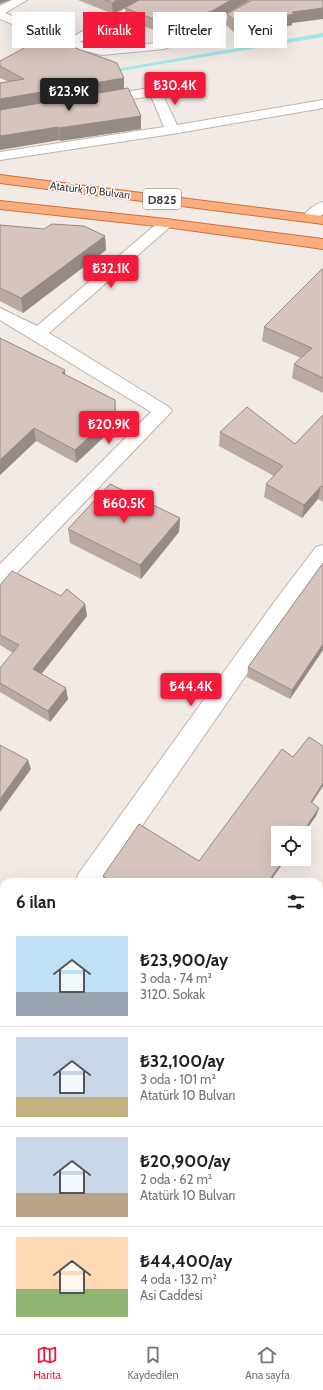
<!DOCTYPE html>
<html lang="tr">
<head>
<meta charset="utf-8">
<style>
	body { margin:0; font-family:Cabin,sans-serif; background:#f2f2f2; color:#202124; height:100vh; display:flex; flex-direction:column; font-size:15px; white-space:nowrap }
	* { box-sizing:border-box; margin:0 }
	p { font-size:13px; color:#757577 }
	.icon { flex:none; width:22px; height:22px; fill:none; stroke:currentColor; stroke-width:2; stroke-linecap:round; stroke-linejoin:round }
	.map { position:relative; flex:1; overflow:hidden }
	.side { position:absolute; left:0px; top:878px; width:323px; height:456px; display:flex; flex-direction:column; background:#fff; border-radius:12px 12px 0 0; box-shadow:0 4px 16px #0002 }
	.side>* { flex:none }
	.top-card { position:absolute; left:12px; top:12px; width:299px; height:36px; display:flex; gap:8px }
	.fabs { position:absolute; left:271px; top:826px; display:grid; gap:8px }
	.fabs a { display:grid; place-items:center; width:40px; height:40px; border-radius:0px; background:#fff; box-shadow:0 4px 16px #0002; font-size:20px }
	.price { position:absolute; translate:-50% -34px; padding:0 9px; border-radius:4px; background:#f41a3c; color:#fff; font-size:13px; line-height:26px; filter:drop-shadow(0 1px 2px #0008) }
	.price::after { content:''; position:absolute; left:50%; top:24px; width:12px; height:9px; margin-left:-6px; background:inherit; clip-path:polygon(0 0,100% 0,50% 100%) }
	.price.active { background:#222; color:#fff }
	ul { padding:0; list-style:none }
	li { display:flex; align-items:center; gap:12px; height:100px; padding:0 16px }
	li+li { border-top:1px solid #e0e0e0 }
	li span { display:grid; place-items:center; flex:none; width:112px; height:80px; border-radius:0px; color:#555 }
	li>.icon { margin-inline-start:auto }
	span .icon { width:48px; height:48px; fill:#fffc; stroke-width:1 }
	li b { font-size:17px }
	h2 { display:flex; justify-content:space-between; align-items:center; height:48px; padding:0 16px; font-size:17px }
	.chip { padding:0 14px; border-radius:0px; background:#fff; box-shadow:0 4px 16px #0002; font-size:14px; line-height:36px }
	.chip.active { background:#f41a3c; color:#fff }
	.menu { display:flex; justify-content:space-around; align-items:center; height:56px; border-top:1px solid #e0e0e0; background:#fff; font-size:11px; color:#757577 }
	.menu a { display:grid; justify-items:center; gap:2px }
	.menu .active { color:#f41a3c }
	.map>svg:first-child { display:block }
	.water { fill:#a2e6ee }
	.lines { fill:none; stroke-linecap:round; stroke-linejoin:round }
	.stream { fill:#a2e6ee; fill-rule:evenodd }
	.minor-casing { stroke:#c0b3ab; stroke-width:2 }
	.trunk-casing { stroke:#d96d39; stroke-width:2 }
	.minor { fill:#fff; fill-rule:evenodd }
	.trunk { fill:#faae7e; fill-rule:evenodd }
	.wall { fill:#b8a9a3 }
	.shaded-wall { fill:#968a85 }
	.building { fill:#d6c5be; stroke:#968a85 }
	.labels { text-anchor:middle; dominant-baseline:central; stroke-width:3; stroke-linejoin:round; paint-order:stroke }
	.far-street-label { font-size:11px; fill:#443a35; stroke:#fff }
	.shield { fill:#fff; stroke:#7c7572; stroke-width:1 }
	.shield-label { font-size:12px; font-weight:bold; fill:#443a35 }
</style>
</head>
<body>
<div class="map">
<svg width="323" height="1334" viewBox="0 0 323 1334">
	<rect width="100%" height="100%" fill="#f2eae5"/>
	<path class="water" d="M 0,1015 L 4,1018 L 4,1330 L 319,1330 L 319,1191 L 323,1193 L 323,1334 L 0,1334 Z"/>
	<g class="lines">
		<path class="stream" d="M 323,33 L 323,37 L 108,73 L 105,71 Z"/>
		<defs>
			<g id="minor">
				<path d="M 12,0 L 27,0 L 5,13 L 68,39 L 142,0 L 157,0 L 80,42 L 102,47 L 159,43 L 207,27 L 226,14 L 253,0 L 268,0 L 234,18 L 215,31 L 164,49 L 102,55 L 65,46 L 0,19 L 0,6 Z"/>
				<path d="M 155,87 L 161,91 L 177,125 L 323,100 L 323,108 L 172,134 L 0,160 L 0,152 L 164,127 L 151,96 L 102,104 L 96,100 L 102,96 Z"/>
				<path d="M 323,202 L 323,214 L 314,221 L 304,221 L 302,218 C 306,211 315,204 323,202 Z"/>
				<path d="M 166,219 L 171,220 L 173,223 L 171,226 L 49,333 L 169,407 L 172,411 L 7,583 L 0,585 L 0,564 L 151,412 L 0,320 L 0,308 L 37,326 L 161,220 Z"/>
				<path d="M 323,545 L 323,568 L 289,613 L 103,882 L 75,882 L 79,873 L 275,601 L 316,547 Z"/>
				<path d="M 0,914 L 4,916 L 4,942 L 0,940 Z"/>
				<path d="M 323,949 L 323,980 L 319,981 L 319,950 Z"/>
				<path d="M 319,1069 L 323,1070 L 323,1099 L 319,1098 Z"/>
			</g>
			<g id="trunk">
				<path d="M 0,175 L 323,216 L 323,224 L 0,183 Z"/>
				<path d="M 0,201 L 166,219 L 323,239 L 323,249 L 166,227 L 0,209 Z"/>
			</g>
		</defs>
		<use href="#minor" class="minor-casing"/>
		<use href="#trunk" class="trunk-casing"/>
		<use href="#minor" class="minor"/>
		<use href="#trunk" class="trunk"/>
	</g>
	<g class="wall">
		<path d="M 78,0 L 139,0 L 113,14 Z"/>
		<path d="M 125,8 L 212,22 L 169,36 L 126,19 Z"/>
		<path d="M 227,14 L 292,23 L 292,25 L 239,37 L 226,25 Z"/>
		<path d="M 0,61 L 124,78 L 124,89 L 141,116 L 141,129 L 60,141 L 60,140 L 7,81 L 0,78 Z"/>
		<path d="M 0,225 L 105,236 L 106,250 L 23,313 L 0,301 Z"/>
		<path d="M 323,269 L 323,393 L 292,378 L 294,364 L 301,358 L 262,341 L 264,327 Z"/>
		<path d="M 65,370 L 65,375 L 115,400 L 116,426 L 76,463 L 36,441 L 0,475 Z"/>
		<path d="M 323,415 L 323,502 L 318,499 L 302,518 L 264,497 L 266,484 L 274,476 L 219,446 L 220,432 L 295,444 Z"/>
		<path d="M 180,518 L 179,532 L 141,579 L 70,543 L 68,529 Z"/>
		<path d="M 323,563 L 323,650 L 290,699 L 247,677 L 248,667 Z"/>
		<path d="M 0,585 L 61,596 L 85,604 L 87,616 L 41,674 L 68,699 L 50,722 L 0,692 L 0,668 L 13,653 L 0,645 Z"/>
		<path d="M 323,746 L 323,786 L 312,803 L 319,808 L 316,816 L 304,833 L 278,833 L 270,882 L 104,882 L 103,876 L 199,861 L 293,757 Z"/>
	</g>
	<g class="shaded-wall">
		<path d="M 0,0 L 10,0 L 0,4 Z"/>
		<path d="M 117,0 L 139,0 L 113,14 L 112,3 Z"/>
		<path d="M 231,0 L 250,0 L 212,22 L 169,36 L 169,25 Z"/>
		<path d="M 323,8 L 323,19 L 292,23 L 292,25 L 239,37 L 240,25 L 292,12 Z"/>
		<path d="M 124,78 L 124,91 L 0,112 L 0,99 Z"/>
		<path d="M 141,116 L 141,129 L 60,141 L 59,128 Z"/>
		<path d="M 58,127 L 60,140 L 0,150 L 0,136 Z"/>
		<path d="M 105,236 L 106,250 L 23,313 L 21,298 Z"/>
		<path d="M 65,370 L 66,384 L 62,373 Z"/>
		<path d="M 115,400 L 116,426 L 76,463 L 75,450 Z"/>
		<path d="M 34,428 L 36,441 L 0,475 L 0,460 Z"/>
		<path d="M 321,486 L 318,499 L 302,518 L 304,505 Z"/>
		<path d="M 180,518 L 179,532 L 141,579 L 140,565 Z"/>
		<path d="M 85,604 L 87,616 L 36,681 L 33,669 Z"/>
		<path d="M 323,644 L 323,650 L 290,699 L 292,690 Z"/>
		<path d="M 66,688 L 68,699 L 50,722 L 48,711 Z"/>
		<path d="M 28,760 L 31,769 L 0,812 L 0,799 Z"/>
		<path d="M 323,783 L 323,786 L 307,810 L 311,802 Z"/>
		<path d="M 319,808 L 316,816 L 304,833 L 302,833 Z"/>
		<path d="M 284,859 L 286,859 L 270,882 L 268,882 Z"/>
	</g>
	<g class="building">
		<path d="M 105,0 L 117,0 L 112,3 Z"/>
		<path d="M 139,0 L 231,0 L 212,11 L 169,25 L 125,8 Z"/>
		<path d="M 252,0 L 323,0 L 323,8 L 292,12 L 294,14 L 240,25 L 227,14 Z"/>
		<path d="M 45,37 L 117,63 L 124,78 L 0,99 L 0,83 L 24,79 L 0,66 L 0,61 Z"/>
		<path d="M 128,88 L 141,116 L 59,128 L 58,127 L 0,136 L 0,110 Z"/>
		<path d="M 52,224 L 84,226 L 105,236 L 21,298 L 0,288 L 0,225 L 44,229 Z"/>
		<path d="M 322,269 L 323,269 L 323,378 L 294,364 L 312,348 L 264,327 Z"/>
		<path d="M 0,338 L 65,370 L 62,373 L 115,400 L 115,413 L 75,450 L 34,428 L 0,460 Z"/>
		<path d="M 247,407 L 295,444 L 323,415 L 323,487 L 321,486 L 304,505 L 266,484 L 283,466 L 220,432 Z"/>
		<path d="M 110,484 L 180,518 L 140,565 L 68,529 Z"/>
		<path d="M 323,563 L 323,644 L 292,690 L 248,667 Z"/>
		<path d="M 12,571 L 61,596 L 67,589 L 85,604 L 33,669 L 66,688 L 48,711 L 0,683 L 0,668 L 19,645 L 0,635 L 0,585 Z"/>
		<path d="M 309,737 L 323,746 L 323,783 L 311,802 L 319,808 L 302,833 L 278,833 L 278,859 L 284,859 L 268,882 L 112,882 L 103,876 L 139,824 L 199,861 L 282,749 L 293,757 Z"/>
		<path d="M 0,745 L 28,760 L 0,799 Z"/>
	</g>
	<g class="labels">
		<g class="far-street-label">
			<text transform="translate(90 190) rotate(7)">Atatürk 10 Bulvarı</text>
		</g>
		<rect class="shield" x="143" y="189" width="38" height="20" rx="3"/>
		<g class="shield-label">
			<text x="162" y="199">D825</text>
		</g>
	</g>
</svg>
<div class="fabs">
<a><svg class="icon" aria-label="locate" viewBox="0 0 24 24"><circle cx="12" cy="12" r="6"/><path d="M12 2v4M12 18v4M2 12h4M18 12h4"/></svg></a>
</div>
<b class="price" style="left:175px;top:106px">₺30.4K</b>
<b class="price active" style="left:69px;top:112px">₺23.9K</b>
<b class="price" style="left:111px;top:289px">₺32.1K</b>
<b class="price" style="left:109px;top:445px">₺20.9K</b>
<b class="price" style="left:124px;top:524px">₺60.5K</b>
<b class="price" style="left:191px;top:707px">₺44.4K</b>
<div class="top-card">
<a class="chip">Satılık</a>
<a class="chip active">Kiralık</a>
<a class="chip">Filtreler</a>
<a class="chip">Yeni</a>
</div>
<section class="side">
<h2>6 ilan<svg class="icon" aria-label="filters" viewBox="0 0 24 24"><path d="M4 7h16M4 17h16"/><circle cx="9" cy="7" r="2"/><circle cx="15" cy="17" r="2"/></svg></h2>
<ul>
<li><span style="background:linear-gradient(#bfe0f5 70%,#9aa5b1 0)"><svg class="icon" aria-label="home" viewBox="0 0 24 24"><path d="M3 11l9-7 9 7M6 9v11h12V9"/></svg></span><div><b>₺23,900/ay</b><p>3 oda · 74 m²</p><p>3120. Sokak</p></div></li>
<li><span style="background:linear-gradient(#c9d6e8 75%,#c2b280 0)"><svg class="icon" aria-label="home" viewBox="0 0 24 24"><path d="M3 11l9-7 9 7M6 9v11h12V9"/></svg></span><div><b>₺32,100/ay</b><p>3 oda · 101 m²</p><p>Atatürk 10 Bulvarı</p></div></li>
<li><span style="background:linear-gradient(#c9d6e8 70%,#b9a48a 0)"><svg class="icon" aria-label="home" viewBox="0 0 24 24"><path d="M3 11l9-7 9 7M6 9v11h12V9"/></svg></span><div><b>₺20,900/ay</b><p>2 oda · 62 m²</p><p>Atatürk 10 Bulvarı</p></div></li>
<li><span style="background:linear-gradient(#ffd9b3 65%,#8fb573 0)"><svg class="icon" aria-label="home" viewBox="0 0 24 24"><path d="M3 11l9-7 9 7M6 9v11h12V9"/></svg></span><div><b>₺44,400/ay</b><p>4 oda · 132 m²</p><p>Asi Caddesi</p></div></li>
</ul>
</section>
</div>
<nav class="menu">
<a class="active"><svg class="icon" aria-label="map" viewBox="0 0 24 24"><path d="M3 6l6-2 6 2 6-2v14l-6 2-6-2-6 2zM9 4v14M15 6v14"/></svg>Harita</a>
<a><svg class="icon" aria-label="saved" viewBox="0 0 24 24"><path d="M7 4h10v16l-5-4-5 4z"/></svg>Kaydedilen</a>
<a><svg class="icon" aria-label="home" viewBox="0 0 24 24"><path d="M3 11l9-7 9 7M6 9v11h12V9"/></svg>Ana sayfa</a>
</nav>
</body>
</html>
